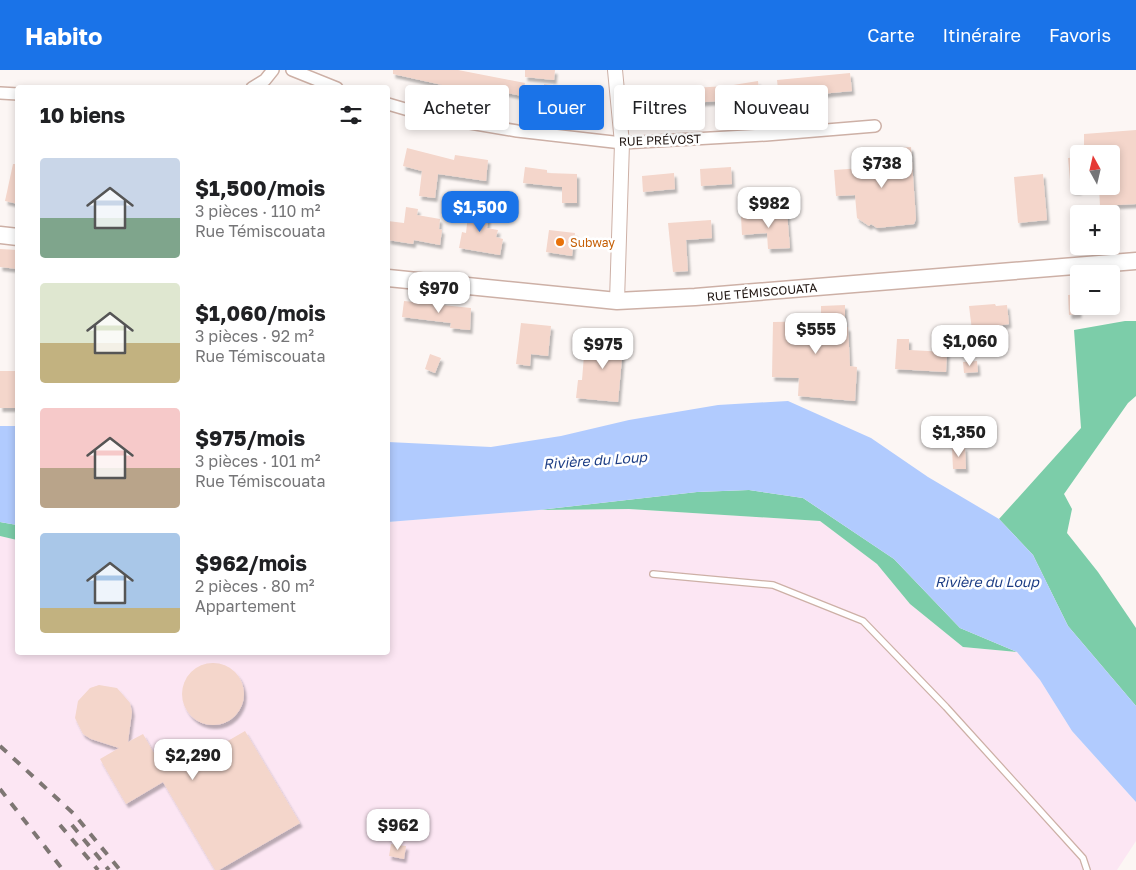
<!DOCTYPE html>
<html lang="fr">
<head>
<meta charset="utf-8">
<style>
	body { margin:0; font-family:"Golos Text",sans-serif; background:#f2f2f2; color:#202124; height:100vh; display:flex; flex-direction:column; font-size:19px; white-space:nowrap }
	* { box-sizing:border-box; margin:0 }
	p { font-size:16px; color:#757577 }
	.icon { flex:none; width:28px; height:28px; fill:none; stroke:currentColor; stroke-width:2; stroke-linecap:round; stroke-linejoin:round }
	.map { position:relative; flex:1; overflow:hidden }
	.panel { position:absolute; left:15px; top:15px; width:375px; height:570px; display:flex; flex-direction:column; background:#fff; border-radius:5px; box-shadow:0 2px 8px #0003 }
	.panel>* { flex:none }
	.guide { position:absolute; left:405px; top:15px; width:475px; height:45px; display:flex; gap:10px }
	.needle { width:32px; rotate:352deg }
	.buttons { position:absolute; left:1070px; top:75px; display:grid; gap:10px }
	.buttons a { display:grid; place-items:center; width:50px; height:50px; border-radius:5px; background:#fff; box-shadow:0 2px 8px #0003; font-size:25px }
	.price { position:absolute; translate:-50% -42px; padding:0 11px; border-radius:10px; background:#fff; color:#222; font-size:16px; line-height:32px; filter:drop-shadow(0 1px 2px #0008) }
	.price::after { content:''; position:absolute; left:50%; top:30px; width:15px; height:11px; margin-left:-8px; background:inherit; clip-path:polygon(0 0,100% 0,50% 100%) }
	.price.on { background:#1a73e8; color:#fff }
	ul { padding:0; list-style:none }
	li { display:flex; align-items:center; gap:15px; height:125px; padding:0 25px }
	li span { display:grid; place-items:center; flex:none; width:140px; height:100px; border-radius:5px; color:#555 }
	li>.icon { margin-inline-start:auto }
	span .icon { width:60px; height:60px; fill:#fffc; stroke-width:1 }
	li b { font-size:21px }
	h2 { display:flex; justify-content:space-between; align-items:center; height:60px; padding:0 25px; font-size:21px }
	.chip { padding:0 18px; border-radius:5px; background:#fff; box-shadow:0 2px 8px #0003; font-size:18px; line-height:45px }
	.chip.on { background:#1a73e8; color:#fff }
	header { display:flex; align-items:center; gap:30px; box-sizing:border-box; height:70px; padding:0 25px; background:#1a73e8; color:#fff }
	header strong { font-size:24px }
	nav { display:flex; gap:28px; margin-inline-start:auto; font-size:18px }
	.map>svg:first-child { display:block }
	.industrial { fill:#fce6f3 }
	.forest { fill:#7ccda9 }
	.water { fill:#b1cbfe }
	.building { fill:#f4d6cb; filter:url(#shadow) }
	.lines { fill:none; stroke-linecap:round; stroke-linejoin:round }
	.service-casing { stroke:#cdb0a6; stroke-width:8 }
	.minor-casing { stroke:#cdb0a6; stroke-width:14 }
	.tertiary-casing { stroke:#cdb0a6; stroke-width:16 }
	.secondary-casing { stroke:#cdb0a6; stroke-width:19 }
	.service { stroke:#fff; stroke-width:5.5 }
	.minor { stroke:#fff; stroke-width:11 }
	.tertiary { stroke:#fff; stroke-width:14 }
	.secondary { stroke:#fff; stroke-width:16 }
	.rail { stroke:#7e7673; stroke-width:4; stroke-dasharray:9 9; stroke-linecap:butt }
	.food-dot { fill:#e8710a; stroke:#fff; stroke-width:2 }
	.labels { text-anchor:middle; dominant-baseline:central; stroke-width:5; stroke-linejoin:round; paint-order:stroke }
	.street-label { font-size:12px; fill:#1e1410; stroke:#fff }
	.food-label { font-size:12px; fill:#c56008; stroke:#fff; text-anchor:start }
	.water-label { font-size:14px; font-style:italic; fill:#1d3e85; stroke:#fff }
</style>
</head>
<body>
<header>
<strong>Habito</strong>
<nav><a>Carte</a><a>Itinéraire</a><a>Favoris</a></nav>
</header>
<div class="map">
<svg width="1136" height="800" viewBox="0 0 1136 800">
	<defs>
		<filter id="shadow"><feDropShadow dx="2.5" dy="4" stdDeviation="1" flood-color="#0004"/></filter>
	</defs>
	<rect width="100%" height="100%" fill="#fcf6f4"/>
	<path class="industrial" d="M 629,439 L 820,451 L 877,494 L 910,534 L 963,577 L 1017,582 L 1040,610 L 1072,661 L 1136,732 L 1136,771 L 1117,800 L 0,800 L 0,466 L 17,470 L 18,582 L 388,582 L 388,452 L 539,440 Z"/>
	<g class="forest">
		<path d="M 1125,251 L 1136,251 L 1136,326 L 1128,333 L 1064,424 L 1072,439 L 1067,463 L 1098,502 L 1136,558 L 1136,636 L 1068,556 L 1033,485 L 999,449 L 1081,358 L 1074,260 Z"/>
		<path d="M 749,420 L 803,428 L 894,489 L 960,558 L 1017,582 L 963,577 L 910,534 L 877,494 L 820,451 L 629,439 L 539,440 L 697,422 Z"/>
		<path d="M 0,452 L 17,455 L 17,470 L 0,466 Z"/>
	</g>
	<g class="water">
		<path d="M 788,331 L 871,368 L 928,407 L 999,449 L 1033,485 L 1068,556 L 1136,636 L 1136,732 L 1072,661 L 1040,610 L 1017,582 L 960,558 L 894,489 L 803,428 L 749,420 L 697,422 L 539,440 L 388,452 L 388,372 L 491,377 L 561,366 L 629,350 L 718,335 Z"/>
		<path d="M 0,356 L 17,356 L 17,455 L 0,452 Z"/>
	</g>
	<g class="building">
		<path d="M 393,0 L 458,0 L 525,13 L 522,26 L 488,19 L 487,25 L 393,4 Z"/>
		<path d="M 525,0 L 555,0 L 554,10 L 525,7 Z"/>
		<path d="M 850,3 L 852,21 L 779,28 L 777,10 Z"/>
		<path d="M 758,11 L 760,28 L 692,33 L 692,18 L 727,16 Z"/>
		<path d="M 544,14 L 571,17 L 570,32 L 543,29 Z"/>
		<path d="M 642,21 L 665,21 L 665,36 L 643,37 Z"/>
		<path d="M 1136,60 L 1136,134 L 1100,136 L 1099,116 L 1111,116 L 1111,84 L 1084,84 L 1084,64 Z"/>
		<path d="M 911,77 L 916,149 L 914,154 L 877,158 L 871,154 L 869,156 L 857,148 L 855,125 L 836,126 L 834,100 L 876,97 L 875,79 Z"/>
		<path d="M 407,78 L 454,90 L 455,85 L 488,90 L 486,111 L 438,104 L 435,128 L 419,126 L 422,101 L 403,96 Z"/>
		<path d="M 1079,87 L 1079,121 L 1071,121 L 1068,88 Z"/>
		<path d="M 13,94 L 18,94 L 18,134 L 5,131 Z"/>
		<path d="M 525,97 L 547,100 L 547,103 L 577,104 L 577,133 L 562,133 L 562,117 L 523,113 Z"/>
		<path d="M 731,97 L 732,114 L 701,116 L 700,99 Z"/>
		<path d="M 674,103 L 675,119 L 643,122 L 642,106 Z"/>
		<path d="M 1043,104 L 1047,150 L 1018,153 L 1014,107 Z"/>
		<path d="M 469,136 L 489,139 L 487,158 L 498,160 L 496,167 L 503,169 L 500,185 L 459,178 L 462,162 L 466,163 Z"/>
		<path d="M 406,137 L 418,139 L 417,145 L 440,149 L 439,159 L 442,160 L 440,175 L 414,170 L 413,174 L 388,170 L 388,151 L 404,153 Z"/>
		<path d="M 787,143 L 790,178 L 768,179 L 767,163 L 742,165 L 741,146 Z"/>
		<path d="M 711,150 L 712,168 L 686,170 L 688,201 L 673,202 L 668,153 Z"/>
		<path d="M 549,160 L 575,163 L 572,186 L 546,182 Z"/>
		<path d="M 0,179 L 18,180 L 18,199 L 0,197 Z"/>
		<path d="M 1079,224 L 1079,244 L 1069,245 L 1068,225 Z"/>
		<path d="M 404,231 L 471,238 L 470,260 L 450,258 L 451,253 L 402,247 Z"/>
		<path d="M 995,234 L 996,236 L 1007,235 L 1009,254 L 972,260 L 969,236 Z"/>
		<path d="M 845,235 L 845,257 L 848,257 L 850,296 L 857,297 L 855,331 L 798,326 L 799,308 L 772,307 L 773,252 L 821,251 L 821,236 Z"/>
		<path d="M 521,253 L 551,256 L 548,286 L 531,284 L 530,296 L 516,294 Z"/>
		<path d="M 598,263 L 624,266 L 618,332 L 576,328 L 578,310 L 582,310 L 584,285 L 596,286 Z"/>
		<path d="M 897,269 L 909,269 L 909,280 L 947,282 L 946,302 L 895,299 Z"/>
		<path d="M 430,284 L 441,288 L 435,303 L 425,299 Z"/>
		<path d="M 977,291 L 978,302 L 964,303 L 963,292 Z"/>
		<rect x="0" y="301" width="18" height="37"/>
		<path d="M 952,377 L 965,377 L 966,399 L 953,399 Z"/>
		<circle cx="213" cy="624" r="31"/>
		<path d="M 99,615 L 117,618 L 130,633 L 132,642 L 128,672 L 143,664 L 155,685 L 168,677 L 181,698 L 245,661 L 300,753 L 219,800 L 215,800 L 163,712 L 126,734 L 100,689 L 119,678 L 91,669 L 83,664 L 75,648 L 78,631 L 90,618 Z"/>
		<path d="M 391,774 L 406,776 L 404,789 L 389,786 Z"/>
	</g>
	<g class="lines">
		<defs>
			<path id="service" d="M 653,504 L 773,515 L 863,551 L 946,637 L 1083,788 L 1087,800"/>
			<g id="minor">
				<path d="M 292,0 L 337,18"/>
				<path d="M 252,18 L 265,10 L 273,0"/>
				<path d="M 0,23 L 18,24"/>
				<path d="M 388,34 L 429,46 L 517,61 L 622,73 L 766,65 L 875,56"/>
			</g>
			<path id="tertiary" d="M 615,0 L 622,73 L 617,231"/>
			<g id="secondary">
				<path d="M 0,165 L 18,167"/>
				<path d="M 388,208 L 617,231 L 695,227 L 1136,191"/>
			</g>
		</defs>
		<use href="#service" class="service-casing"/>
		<use href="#minor" class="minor-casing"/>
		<use href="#tertiary" class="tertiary-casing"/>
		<use href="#secondary" class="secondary-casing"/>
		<use href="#service" class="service"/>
		<use href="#minor" class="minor"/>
		<use href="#tertiary" class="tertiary"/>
		<use href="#secondary" class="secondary"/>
		<g class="rail">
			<path d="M 0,676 L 74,744 L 120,800"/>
			<path d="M 0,719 L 63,800"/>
			<path d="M 60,755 L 98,800"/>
			<path d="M 72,755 L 109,800"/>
		</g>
	</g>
	<circle class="food-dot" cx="560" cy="172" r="5"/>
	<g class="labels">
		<g class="street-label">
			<text transform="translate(660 70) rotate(-2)">RUE PRÉVOST</text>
			<text transform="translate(762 222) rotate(-5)">RUE TÉMISCOUATA</text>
		</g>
		<g class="food-label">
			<text x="570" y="172">Subway</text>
		</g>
		<g class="water-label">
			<text transform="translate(595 390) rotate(-4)">Rivière du Loup</text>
			<text x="987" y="511">Rivière du Loup</text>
		</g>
	</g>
</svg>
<div class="buttons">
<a><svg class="needle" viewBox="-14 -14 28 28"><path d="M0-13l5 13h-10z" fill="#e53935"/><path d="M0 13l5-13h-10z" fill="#757577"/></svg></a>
<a>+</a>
<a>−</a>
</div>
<b class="price" style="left:882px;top:119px">$738</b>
<b class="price" style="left:769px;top:159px">$982</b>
<b class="price on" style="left:480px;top:163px">$1,500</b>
<b class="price" style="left:439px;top:244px">$970</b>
<b class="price" style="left:816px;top:285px">$555</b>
<b class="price" style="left:970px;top:297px">$1,060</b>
<b class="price" style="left:603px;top:300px">$975</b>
<b class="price" style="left:959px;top:388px">$1,350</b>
<b class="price" style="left:193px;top:711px">$2,290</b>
<b class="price" style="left:398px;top:781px">$962</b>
<div class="guide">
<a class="chip">Acheter</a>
<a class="chip on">Louer</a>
<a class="chip">Filtres</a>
<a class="chip">Nouveau</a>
</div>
<section class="panel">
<h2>10 biens<svg class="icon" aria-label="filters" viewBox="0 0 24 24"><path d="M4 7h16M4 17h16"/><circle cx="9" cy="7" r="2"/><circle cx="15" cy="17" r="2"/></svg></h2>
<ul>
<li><span style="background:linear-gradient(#c9d6e8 60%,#7fa58c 0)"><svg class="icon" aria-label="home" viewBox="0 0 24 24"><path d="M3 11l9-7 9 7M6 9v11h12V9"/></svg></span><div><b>$1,500/mois</b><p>3 pièces · 110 m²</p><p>Rue Témiscouata</p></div></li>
<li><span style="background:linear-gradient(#dfe7d0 60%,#c2b280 0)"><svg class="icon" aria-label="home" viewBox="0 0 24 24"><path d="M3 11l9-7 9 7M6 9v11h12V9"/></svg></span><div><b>$1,060/mois</b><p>3 pièces · 92 m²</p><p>Rue Témiscouata</p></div></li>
<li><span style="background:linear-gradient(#f6c9c9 60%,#b9a48a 0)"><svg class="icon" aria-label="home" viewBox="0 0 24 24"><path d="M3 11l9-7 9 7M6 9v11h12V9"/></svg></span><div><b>$975/mois</b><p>3 pièces · 101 m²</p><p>Rue Témiscouata</p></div></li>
<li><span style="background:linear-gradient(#a9c7e8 75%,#c2b280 0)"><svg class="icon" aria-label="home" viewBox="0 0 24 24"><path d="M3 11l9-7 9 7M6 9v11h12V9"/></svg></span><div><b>$962/mois</b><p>2 pièces · 80 m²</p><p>Appartement</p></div></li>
</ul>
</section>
</div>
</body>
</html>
